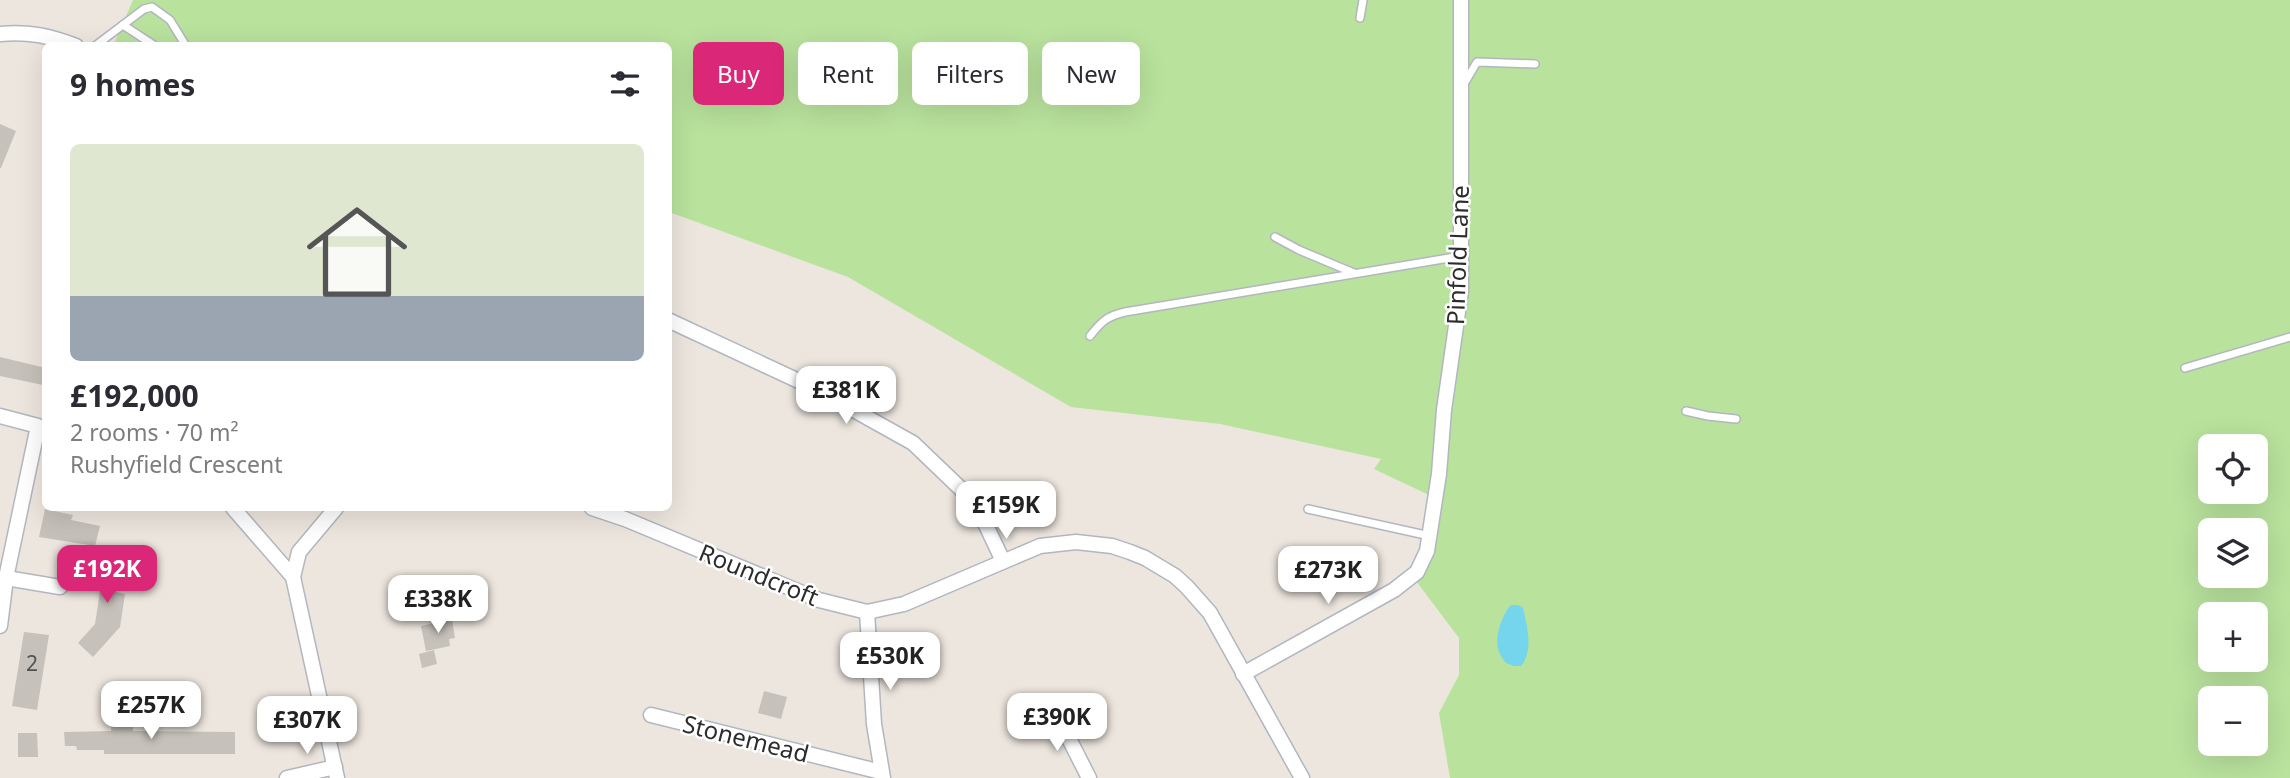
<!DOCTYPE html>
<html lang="en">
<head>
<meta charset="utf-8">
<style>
	body { margin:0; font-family:"Noto Sans",sans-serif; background:#f7f7f7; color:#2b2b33; height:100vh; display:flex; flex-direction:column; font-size:26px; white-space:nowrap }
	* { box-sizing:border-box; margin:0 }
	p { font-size:23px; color:#7c7c81 }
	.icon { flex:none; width:38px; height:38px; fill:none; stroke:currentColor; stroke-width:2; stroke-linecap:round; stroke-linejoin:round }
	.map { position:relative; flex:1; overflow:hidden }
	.side { position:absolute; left:42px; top:42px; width:630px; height:469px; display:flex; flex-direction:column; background:#fff; border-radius:10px; box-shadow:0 7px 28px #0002 }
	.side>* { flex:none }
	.top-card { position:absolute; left:693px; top:42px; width:665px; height:63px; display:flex; gap:14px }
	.fabs { position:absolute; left:2198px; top:434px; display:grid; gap:14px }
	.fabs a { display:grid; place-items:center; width:70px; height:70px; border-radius:10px; background:#fff; box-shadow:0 7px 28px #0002; font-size:35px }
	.price { position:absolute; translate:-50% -60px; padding:0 16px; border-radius:14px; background:#fff; color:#222; font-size:23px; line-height:46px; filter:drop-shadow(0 2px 4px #0008) }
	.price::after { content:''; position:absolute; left:50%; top:42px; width:21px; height:16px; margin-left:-10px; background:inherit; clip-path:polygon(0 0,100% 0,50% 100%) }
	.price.selected { background:#db2777; color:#fff }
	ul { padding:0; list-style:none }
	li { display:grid; align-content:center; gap:14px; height:371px; padding:0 28px }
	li+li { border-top:2px solid #e1e1e2 }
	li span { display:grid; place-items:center; height:217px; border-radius:10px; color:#555 }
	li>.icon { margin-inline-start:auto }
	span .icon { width:126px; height:126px; fill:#fffc; stroke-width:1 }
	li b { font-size:30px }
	h2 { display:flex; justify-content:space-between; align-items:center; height:84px; padding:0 28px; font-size:30px }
	.chip { padding:0 24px; border-radius:10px; background:#fff; box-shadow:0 7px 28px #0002; font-size:24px; line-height:63px }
	.chip.selected { background:#db2777; color:#fff }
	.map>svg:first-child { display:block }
	.green { fill:#b9e29d; fill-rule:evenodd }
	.water { fill:#75d5ed }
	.building { fill:#c6c1ba }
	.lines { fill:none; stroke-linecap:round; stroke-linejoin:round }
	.lane-casing { stroke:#b2b6bf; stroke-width:10 }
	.street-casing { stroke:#b2b6bf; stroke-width:17 }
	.lane { stroke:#fff; stroke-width:7 }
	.street { stroke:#fff; stroke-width:14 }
	.labels { text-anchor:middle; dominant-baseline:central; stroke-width:5; stroke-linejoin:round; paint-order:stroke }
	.number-label { font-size:21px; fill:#525150 }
	.street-label { font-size:24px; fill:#2c2c2c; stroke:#fff }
</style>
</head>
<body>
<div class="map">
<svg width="2290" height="778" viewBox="0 0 2290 778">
	<rect width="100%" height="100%" fill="#ede6df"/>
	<path class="green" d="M 133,0 L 2290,0 L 2290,778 L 1450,778 L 1439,713 L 1459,675 L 1459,638 L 1416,581 L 1431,496 L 1374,469 L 1381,459 L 1220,424 L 1071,407 L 848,277 L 669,212 L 668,46 L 113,46 ZM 2210,446 L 2256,446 L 2256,492 L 2210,492 ZM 2210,530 L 2256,530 L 2256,576 L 2210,576 ZM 2210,614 L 2256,614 L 2256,660 L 2210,660 ZM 2210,698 L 2256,698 L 2256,744 L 2210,744 Z"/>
	<path class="water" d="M 1511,605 L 1518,605 L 1523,608 C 1527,626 1534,650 1521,666 L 1514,666 L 1506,663 C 1503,659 1499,654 1498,648 C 1495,636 1502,614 1511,605 Z"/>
	<g class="building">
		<path d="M 0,124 L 16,131 L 1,168 L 0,168 Z"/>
		<path d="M 0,357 L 46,368 L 43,385 L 0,376 Z"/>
		<path d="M 45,509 L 73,515 L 71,520 L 100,526 L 95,546 L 39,537 Z"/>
		<path d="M 107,547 L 124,551 L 116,592 L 125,594 L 120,627 L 93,657 L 78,643 L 95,624 L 102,579 L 100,579 Z"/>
		<path d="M 452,619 L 455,638 L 449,639 L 450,646 L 426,651 L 421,626 Z"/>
		<path d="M 24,632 L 49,635 L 37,710 L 12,706 Z"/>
		<path d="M 434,650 L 437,664 L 422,668 L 419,654 Z"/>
		<path d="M 764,691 L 787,697 L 781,719 L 758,713 Z"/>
		<path d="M 112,718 L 133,718 L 133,731 L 235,732 L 235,754 L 104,754 L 104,750 L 77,750 L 76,746 L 65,746 L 64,732 L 111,731 Z"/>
		<path d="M 18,733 L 37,733 L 38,757 L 18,757 Z"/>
	</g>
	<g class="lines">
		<defs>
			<g id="lane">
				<path d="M 1360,18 L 1363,0"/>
				<path d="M 123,25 L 155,46"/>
				<path d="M 95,46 L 144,9 L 152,7 L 170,20 L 186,46"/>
				<path d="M 1464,84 L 1477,62 L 1535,64"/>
				<path d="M 1275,237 L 1299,250 L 1354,273"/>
				<path d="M 1090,336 C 1101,322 1107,316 1125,312 L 1461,256"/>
				<path d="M 2185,368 L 2290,337"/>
				<path d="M 1686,411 L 1708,416 L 1736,419"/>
				<path d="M 1308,509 L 1430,536"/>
			</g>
			<g id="street">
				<path d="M 0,34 C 28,31 50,36 76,46"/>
				<path d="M 668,320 L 818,390 L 913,443 L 961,489 L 985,523 L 1003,561"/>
				<path d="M 0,416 L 38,426 L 6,578 L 0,626"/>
				<path d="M 233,508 L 293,577 L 337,778"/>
				<path d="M 592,508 L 625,519 L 819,600 L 867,612 L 904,604 L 1040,546 L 1076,542 L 1112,546 L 1130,552 L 1145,558 L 1175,576 L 1187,587 L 1210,613 L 1302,778"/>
				<path d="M 293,577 L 299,552 L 336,508"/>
				<path d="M 6,578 L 60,587"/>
				<path d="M 867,612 L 874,724 L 883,778"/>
				<path d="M 1243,674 L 1394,590 L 1417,572 L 1427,551 L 1439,474 L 1444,410 L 1461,291 L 1461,0"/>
				<path d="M 1055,711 L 1089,778"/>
				<path d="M 651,715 L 881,772"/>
				<path d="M 287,778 L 335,767"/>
			</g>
		</defs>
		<use href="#lane" class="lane-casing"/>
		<use href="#street" class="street-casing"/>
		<use href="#lane" class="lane"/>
		<use href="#street" class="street"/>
	</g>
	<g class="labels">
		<g class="number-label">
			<text x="32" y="663">2</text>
		</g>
		<g class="street-label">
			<text transform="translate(1457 255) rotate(-88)">Pinfold Lane</text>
			<text transform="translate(759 574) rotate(22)">Roundcroft</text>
			<text transform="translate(746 738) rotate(14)">Stonemead</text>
		</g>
	</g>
</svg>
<div class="fabs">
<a><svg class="icon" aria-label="locate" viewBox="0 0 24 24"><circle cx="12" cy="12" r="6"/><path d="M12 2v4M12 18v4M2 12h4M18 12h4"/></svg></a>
<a><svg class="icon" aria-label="layers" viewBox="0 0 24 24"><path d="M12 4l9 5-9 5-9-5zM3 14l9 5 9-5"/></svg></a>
<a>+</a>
<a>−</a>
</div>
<b class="price" style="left:846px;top:426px">£381K</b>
<b class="price" style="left:1006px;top:541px">£159K</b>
<b class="price selected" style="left:107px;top:605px">£192K</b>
<b class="price" style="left:1328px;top:606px">£273K</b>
<b class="price" style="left:438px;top:635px">£338K</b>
<b class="price" style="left:890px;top:692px">£530K</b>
<b class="price" style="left:151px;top:741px">£257K</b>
<b class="price" style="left:1057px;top:753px">£390K</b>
<b class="price" style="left:307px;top:756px">£307K</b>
<div class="top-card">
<a class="chip selected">Buy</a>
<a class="chip">Rent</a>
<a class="chip">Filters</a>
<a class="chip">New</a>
</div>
<section class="side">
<h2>9 homes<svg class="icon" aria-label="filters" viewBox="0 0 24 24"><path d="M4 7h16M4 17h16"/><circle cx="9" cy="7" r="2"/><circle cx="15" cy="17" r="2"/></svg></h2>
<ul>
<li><span style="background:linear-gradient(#dfe7d0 70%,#9aa5b1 0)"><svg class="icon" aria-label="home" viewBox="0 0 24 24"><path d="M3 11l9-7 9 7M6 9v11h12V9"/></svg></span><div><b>£192,000</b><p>2 rooms · 70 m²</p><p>Rushyfield Crescent</p></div></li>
</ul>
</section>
</div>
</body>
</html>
